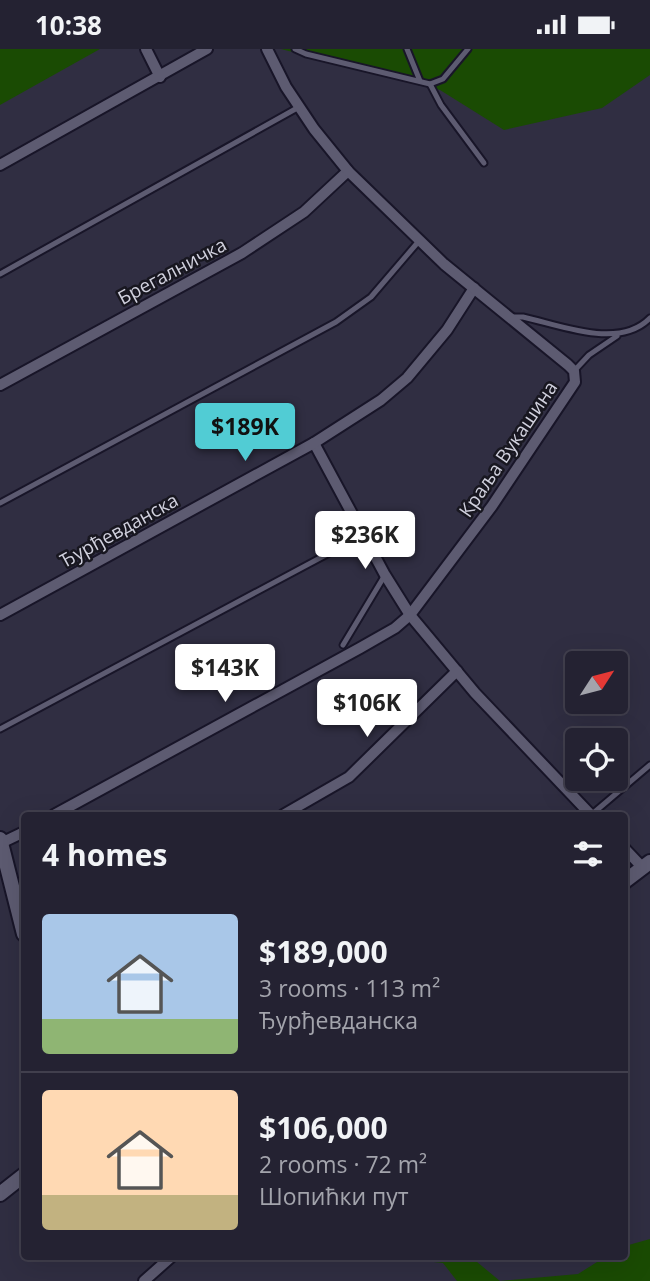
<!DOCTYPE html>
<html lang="en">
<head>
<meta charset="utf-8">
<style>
	body { margin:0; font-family:"Open Sans",sans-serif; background:#2c2a3a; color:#f1f3f6; height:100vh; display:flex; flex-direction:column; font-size:26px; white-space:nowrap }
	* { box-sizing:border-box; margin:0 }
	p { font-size:23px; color:#a3a4ac }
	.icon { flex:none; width:38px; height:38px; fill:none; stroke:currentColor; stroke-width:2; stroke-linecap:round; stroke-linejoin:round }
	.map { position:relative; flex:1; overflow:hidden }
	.side { position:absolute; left:21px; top:763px; width:607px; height:448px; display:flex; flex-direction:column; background:#242232; border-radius:7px; box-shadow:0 7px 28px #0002,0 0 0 2px #413f4d }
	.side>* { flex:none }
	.needle { width:46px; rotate:54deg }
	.tools { position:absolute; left:565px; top:602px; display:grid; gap:14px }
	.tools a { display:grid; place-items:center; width:63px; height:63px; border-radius:7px; background:#242232; box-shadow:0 7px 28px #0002,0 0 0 2px #413f4d; font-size:35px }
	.price { position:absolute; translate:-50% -60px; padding:0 16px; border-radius:7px; background:#fff; color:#222; font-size:23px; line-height:46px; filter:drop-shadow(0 2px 4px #0008) }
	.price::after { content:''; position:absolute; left:50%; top:42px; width:21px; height:16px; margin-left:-10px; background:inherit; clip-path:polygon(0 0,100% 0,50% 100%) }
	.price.on { background:#51ccd4; color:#111 }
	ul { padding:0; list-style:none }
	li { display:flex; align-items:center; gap:21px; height:175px; padding:0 21px }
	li+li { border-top:2px solid #413f4d }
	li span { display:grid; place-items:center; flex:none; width:196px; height:140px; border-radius:7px; color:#555 }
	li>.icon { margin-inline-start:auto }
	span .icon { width:84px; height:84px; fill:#fffc; stroke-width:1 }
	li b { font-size:30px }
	h2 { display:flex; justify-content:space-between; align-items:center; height:84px; padding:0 21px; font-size:30px }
	.status { display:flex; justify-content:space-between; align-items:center; height:49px; padding:0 35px; background:#242232; direction:ltr }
	.status svg { height:19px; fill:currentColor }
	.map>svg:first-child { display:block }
	.green { fill:#1a4b03 }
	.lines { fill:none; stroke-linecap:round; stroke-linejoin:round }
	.service-casing { stroke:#181528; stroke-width:9 }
	.minor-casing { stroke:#181528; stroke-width:14 }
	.tertiary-casing { stroke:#181528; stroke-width:18 }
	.service { stroke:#5d5b71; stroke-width:5 }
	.minor { stroke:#5d5b71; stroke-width:10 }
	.tertiary { stroke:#5d5b71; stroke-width:14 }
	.labels { text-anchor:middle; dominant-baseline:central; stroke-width:5; stroke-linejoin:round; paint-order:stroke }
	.street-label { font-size:19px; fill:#d1d1de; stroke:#181720 }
</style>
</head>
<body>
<div class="status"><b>10:38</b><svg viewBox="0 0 49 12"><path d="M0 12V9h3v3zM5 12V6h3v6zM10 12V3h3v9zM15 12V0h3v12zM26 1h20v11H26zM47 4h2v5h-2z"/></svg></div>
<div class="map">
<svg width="650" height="1232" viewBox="0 0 650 1232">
	<rect width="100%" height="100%" fill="#302e42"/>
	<g class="green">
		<path d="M 0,0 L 100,0 L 0,56 Z"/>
		<path d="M 281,0 L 650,0 L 650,26 L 602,59 L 504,81 L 440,41 Z"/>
		<path d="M 650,1190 L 650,1232 L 457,1232 L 443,1214 L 397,1209 L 398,1208 L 471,1208 L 500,1232 L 578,1225 L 605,1208 L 625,1208 L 625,1197 Z"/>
	</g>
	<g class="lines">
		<defs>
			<g id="service">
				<path d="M 295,0 L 306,5 L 430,35 L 443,30 L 468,0"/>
				<path d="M 407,0 L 420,32"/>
				<path d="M 430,35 L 441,56 L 484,114"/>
				<path d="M 0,225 L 299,58"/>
				<path d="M 512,268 L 523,268 C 560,276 619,301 650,269"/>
				<path d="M 574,322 L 589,306 L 617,287"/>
				<path d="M 0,454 L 336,273 L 371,248 L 419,192"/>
				<path d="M 343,596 L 385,526"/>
				<path d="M 0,680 L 363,486"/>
				<path d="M 591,766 L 650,716"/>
			</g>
			<g id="minor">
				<path d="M 146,0 L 160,28"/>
				<path d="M 0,116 L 207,0"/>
				<path d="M 0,336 L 242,204 L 304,163 L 348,122"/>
				<path d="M 314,394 L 385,526 L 410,566 L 475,644 L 591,766"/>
				<path d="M 0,566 L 314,394 L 381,351 L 407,329 L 447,281 L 474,239"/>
				<path d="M 54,766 L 360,599 L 395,579 L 410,566 L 492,457 L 575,333 L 574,322 L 568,316 L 444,215 L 348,122 L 314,80 L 286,38 L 267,0"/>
				<path d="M 283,766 L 349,728 L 457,622"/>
				<path d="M 1,794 L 24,783"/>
				<path d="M 625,800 L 643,819"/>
				<path d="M 144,1232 L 171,1208"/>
			</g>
			<g id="tertiary">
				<path d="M 0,790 L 24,885"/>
				<path d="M 625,832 L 650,813"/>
				<path d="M 0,1145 L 24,1126"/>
			</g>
		</defs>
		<use href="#service" class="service-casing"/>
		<use href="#minor" class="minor-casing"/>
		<use href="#tertiary" class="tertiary-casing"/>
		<use href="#service" class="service"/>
		<use href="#minor" class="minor"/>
		<use href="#tertiary" class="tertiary"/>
	</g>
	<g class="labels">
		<g class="street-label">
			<text transform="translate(172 222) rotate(-28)">Брегалничка</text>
			<text transform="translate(508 400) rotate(-56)">Краља Вукашина</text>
			<text transform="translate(119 481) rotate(-29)">Ђурђевданска</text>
		</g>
	</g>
</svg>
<div class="tools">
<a><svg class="needle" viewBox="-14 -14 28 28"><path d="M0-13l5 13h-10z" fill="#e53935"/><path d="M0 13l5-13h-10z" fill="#a3a4ac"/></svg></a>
<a><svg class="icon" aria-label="locate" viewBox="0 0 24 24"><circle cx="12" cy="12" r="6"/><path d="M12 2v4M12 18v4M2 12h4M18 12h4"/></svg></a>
</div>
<b class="price on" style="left:245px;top:414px">$189K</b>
<b class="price" style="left:365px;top:522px">$236K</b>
<b class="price" style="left:225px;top:655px">$143K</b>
<b class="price" style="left:367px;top:690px">$106K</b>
<section class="side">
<h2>4 homes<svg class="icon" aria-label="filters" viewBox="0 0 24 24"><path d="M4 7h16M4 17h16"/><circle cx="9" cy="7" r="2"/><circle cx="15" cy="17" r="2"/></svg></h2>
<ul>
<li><span style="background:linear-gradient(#a9c7e8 75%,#8fb573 0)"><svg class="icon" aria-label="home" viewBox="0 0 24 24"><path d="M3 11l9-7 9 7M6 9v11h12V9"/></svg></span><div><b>$189,000</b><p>3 rooms · 113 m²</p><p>Ђурђевданска</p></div></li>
<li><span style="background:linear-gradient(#ffd9b3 75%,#c2b280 0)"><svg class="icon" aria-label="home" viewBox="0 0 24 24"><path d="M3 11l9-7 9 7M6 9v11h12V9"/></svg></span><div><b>$106,000</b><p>2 rooms · 72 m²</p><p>Шопићки пут</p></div></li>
</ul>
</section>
</div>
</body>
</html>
